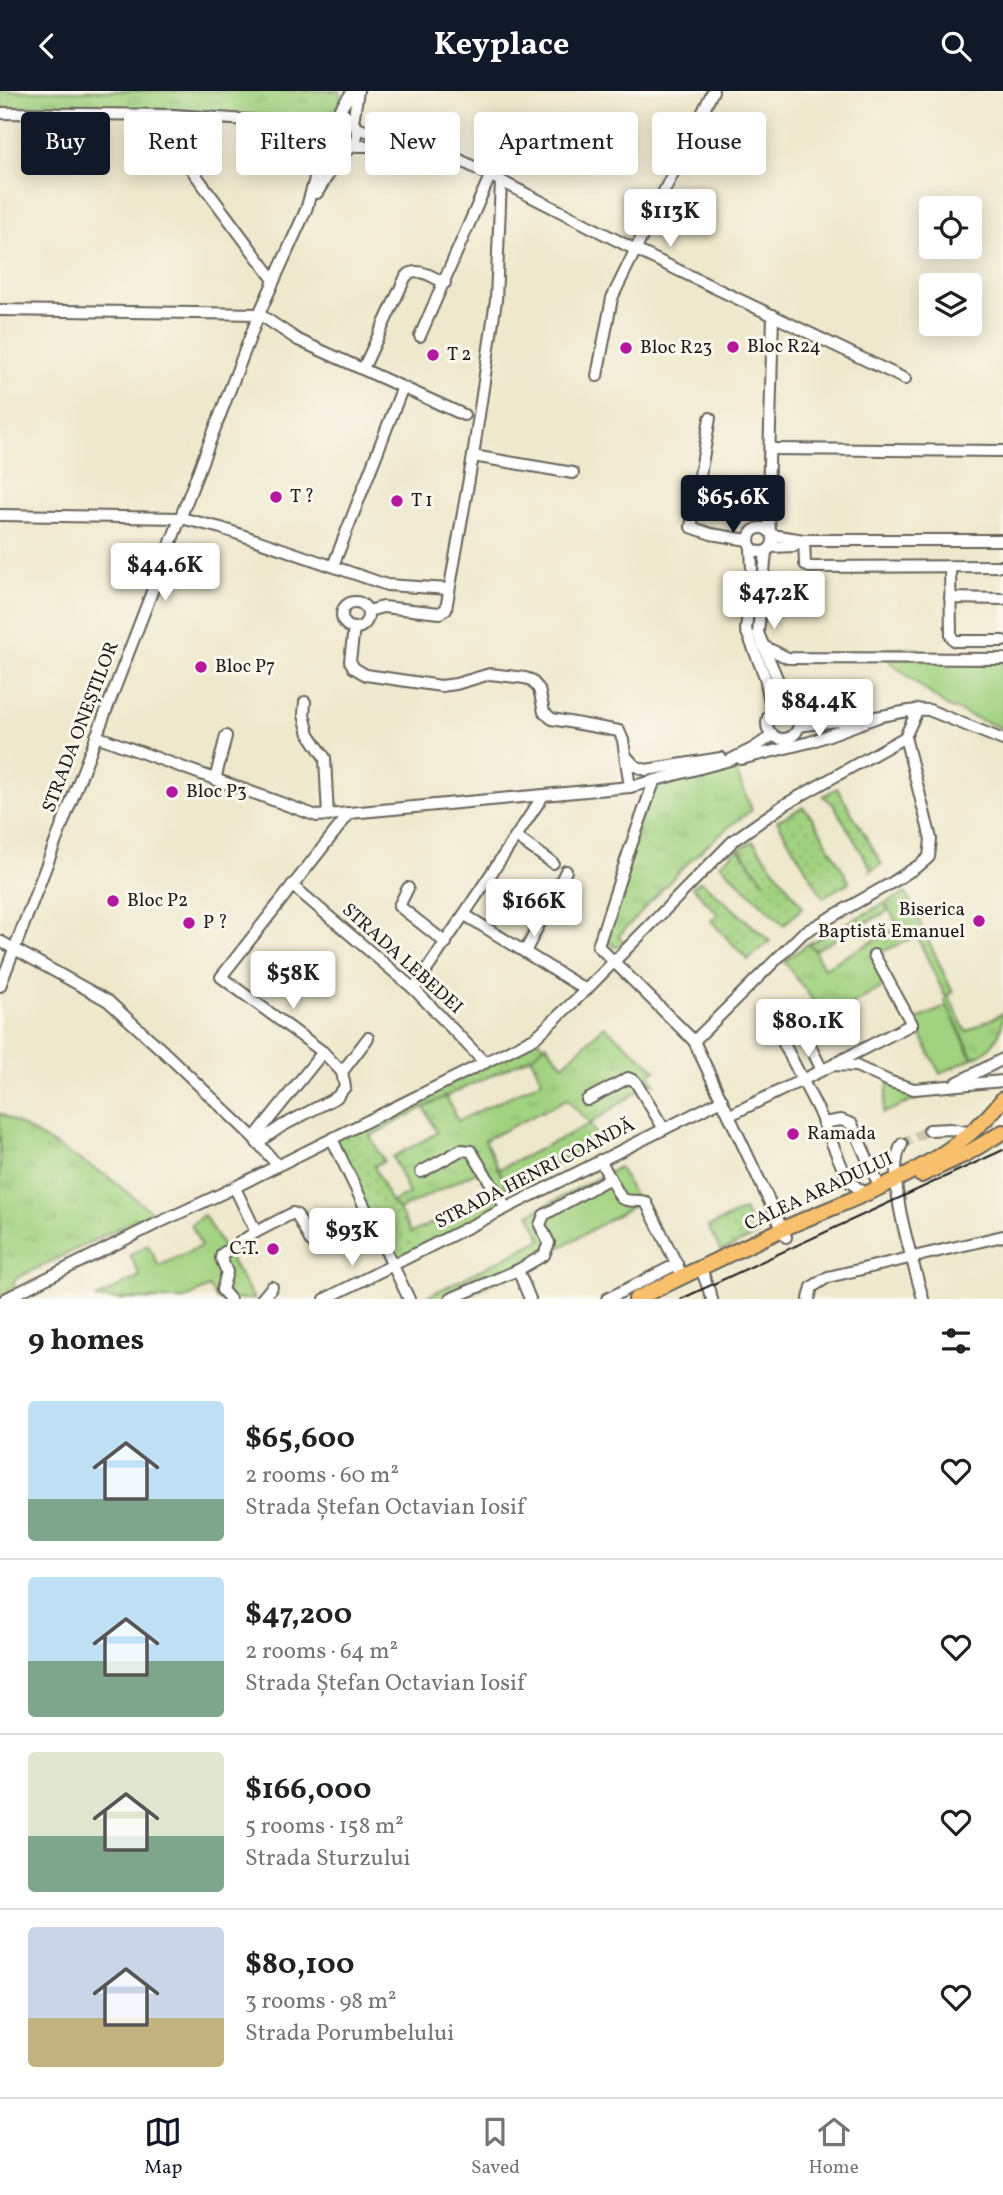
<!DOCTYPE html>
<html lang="en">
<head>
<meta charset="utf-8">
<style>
	body { margin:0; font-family:Vollkorn,serif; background:#f6f6f6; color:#202124; height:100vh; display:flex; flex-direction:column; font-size:26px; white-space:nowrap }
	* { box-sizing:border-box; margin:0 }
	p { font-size:23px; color:#757577 }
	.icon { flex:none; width:38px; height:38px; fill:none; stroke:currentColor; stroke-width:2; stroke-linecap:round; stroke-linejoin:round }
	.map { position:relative; height:1208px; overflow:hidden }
	.sheet { display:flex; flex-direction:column; background:#fff; flex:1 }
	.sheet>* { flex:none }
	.top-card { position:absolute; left:21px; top:21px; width:962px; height:63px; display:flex; gap:14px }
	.controls { position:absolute; left:919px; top:105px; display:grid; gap:14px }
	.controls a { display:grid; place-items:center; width:63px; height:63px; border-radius:7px; background:#fff; box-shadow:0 4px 18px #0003; font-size:35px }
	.price { position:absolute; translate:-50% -60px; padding:0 16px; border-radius:7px; background:#fff; color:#222; font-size:23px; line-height:46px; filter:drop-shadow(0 2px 4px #0008) }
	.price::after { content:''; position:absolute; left:50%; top:42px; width:21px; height:16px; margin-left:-10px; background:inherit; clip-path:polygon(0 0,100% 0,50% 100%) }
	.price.active { background:#111827; color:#fff }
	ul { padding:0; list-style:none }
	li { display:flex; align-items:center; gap:21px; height:175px; padding:0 28px }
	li+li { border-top:2px solid #e0e0e0 }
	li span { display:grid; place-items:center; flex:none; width:196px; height:140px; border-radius:7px; color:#555 }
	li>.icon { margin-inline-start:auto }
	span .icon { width:84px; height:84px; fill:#fffc; stroke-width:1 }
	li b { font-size:30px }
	h2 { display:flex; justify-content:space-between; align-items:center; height:84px; padding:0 28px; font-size:30px }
	.tag { padding:0 24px; border-radius:7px; background:#fff; box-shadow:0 4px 18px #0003; font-size:24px; line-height:63px }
	.tag.active { background:#111827; color:#fff }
	header { display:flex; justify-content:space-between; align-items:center; height:91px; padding:0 28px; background:#111827; color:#fff; font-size:32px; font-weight:700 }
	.dock { display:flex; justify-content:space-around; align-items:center; height:98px; border-top:2px solid #e0e0e0; background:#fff; font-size:19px; color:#757577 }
	.dock a { display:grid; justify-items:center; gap:4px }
	.dock .active { color:#111827 }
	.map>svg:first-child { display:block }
	.grass { fill:#a2d280; stroke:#5f774e; stroke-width:2 }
	.park { fill:url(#park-tufts); stroke:#5f774e; stroke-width:2 }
	.garden { fill:url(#garden-dots); stroke:#5f774e; stroke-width:2 }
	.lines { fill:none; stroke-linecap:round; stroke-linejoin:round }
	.minor-tunnel { stroke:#cec9b2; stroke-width:10; stroke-dasharray:10 5; stroke-linecap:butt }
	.minor-casing { stroke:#66635a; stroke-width:14 }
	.major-casing { stroke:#66635a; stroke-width:18 }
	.minor { stroke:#fff; stroke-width:10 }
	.major { stroke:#f8bf6c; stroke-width:14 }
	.tram { stroke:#1c1c1c; stroke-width:2 }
	.poi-dot { fill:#b5179e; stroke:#fbf7ec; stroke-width:2.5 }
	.labels { text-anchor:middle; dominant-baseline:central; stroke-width:6; stroke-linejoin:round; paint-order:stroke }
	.poi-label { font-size:19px; fill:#1c1c1c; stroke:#fbf7ec; text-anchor:start }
	.street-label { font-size:19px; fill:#1c1c1c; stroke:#fbf7ec }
</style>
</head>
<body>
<header><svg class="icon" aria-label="back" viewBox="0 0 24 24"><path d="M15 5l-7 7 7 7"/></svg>Keyplace<svg class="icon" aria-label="search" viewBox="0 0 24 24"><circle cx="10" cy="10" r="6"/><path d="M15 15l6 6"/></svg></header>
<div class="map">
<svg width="1003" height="1208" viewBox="0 0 1003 1208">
	<defs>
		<pattern id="park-tufts" width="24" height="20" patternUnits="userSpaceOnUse" patternTransform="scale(1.75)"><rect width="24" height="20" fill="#a2d280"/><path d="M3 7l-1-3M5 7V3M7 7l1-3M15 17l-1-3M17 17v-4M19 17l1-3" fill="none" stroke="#8bb46e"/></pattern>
		<pattern id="garden-dots" width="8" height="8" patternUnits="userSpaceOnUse" patternTransform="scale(1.75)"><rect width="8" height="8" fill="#a2d280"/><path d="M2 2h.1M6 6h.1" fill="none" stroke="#8bb46e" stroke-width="1.8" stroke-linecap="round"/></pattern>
	</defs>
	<rect width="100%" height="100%" fill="#fbf7ec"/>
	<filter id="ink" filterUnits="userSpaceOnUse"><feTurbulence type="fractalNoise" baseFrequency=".0143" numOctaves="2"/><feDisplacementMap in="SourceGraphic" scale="14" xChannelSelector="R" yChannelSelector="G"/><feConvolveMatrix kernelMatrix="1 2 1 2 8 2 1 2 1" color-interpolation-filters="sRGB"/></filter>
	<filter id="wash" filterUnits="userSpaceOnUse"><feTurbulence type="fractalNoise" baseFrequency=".00686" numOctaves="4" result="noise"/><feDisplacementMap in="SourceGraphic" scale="28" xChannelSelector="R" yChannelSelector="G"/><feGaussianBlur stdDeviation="1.57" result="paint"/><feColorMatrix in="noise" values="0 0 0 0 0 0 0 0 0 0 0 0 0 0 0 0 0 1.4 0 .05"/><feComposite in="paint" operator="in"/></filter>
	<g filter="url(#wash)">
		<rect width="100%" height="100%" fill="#eee8cc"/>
		<g class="grass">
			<path d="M 889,557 L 919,558 L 919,569 L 1003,570 L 1003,638 L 946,615 L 890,571 Z"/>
			<path d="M 947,915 L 972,967 L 940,983 L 914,930 Z"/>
			<path d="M 888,993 L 925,1005 L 883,1022 Z"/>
			<path d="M 590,1033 L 600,1050 L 507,1097 L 499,1078 Z"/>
			<path d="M 619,1076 L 638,1112 L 556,1159 L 460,1208 L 422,1208 L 542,1148 L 529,1123 Z"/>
			<path d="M 204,1124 L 254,1208 L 216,1208 L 209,1196 L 184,1208 L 95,1208 L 140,1185 L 130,1164 L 148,1154 L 159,1175 L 201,1155 L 191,1133 Z"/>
		</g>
		<g class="park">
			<path d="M 0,0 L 339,0 L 342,9 L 337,17 L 316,27 L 167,19 L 0,16 Z"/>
			<path d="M 736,680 L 752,719 C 700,754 660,801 618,846 L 625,851 L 619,856 L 614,856 L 611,851 L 598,853 L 650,703 L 663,692 L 706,681 Z"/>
			<path d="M 906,802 L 953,902 L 945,905 L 917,845 L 875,864 L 886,894 L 817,934 L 819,918 L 784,870 L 808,853 L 814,859 L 824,877 L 899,836 L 885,812 Z"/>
			<path d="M 949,906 L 966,941 L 1003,922 C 1003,942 993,959 974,967 L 944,909 Z"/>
			<path d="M 604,935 L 656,979 L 649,984 L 656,993 L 647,994 L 590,1033 L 567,1008 L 485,1049 L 507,1097 L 492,1103 L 480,1079 L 399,1119 L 391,1111 L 409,1103 L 393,1066 L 437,1042 L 424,1016 L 446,1005 L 458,1030 L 542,990 L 531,966 L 546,953 L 563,974 Z"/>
			<path d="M 0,1022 L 107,1085 L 152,1121 L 15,1188 L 13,1200 L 0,1208 Z"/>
		</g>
		<g class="garden">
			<path d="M 837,697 L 882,773 L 870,780 L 871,778 L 834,714 L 823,705 Z"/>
			<path d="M 803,716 L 812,726 L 849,790 L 848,792 L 823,806 L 777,730 Z"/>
			<path d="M 753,750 L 803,816 L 784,834 L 720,773 L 738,758 L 765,791 L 740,758 Z"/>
			<path d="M 701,790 L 770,850 L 748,869 L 711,830 L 718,823 L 692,796 Z"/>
			<path d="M 885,812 L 888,820 L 815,859 L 808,853 Z"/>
			<path d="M 536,946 L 544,955 L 531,966 L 438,1009 L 370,1045 L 384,1070 L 374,1075 L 391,1111 L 399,1119 L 411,1142 L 492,1103 L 509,1115 L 393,1174 L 332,1048 Z"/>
			<path d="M 744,1119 L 758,1144 L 721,1160 L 708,1136 Z"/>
		</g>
	</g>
	<g filter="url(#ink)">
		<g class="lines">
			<path class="minor-tunnel" d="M 902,1053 L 929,1039"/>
			<defs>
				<g id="minor">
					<path d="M 0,22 L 173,24 L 262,30 L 326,29"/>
					<path d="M 151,24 L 274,189"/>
					<path d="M 336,24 L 353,0"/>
					<circle cx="338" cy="43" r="19"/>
					<path d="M 353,31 L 358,0"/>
					<path d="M 275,33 L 321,51"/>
					<path d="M 356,37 L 450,64 L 636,159 L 905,288"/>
					<path d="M 353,55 L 401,55"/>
					<path d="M 317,102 L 342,61"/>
					<path d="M 0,219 L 259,223 L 298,249 L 464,324"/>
					<path d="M 420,245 L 490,85"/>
					<path d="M 363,278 L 406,185 C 418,175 432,186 445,192"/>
					<path d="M 597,285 L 612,207 L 713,0"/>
					<path d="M 710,327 L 691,436 L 711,443 L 748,449"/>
					<path d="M 771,358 L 1003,360"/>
					<path d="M 473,365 L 573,382"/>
					<path d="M 0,424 L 181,427 L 221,437 L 387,494 L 449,498"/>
					<circle cx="761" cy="449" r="12"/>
					<path d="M 770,441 L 768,409 L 773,224"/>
					<path d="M 772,444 L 804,449 L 1003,449"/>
					<path d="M 804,449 L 805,473 L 809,476 L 1003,475"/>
					<path d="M 772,456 L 794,455 L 804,449"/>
					<path d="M 751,457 L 752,479 L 746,539 L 765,586 L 772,622"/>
					<path d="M 766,461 L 758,542 L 790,618"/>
					<path d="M 333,475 L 402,298"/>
					<path d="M 950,476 L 951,545 L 955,550 L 1003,550"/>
					<path d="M 950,507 L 1003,508"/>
					<circle cx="355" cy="524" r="13"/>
					<path d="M 368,520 L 383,516 L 440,522 L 446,518 L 473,365 L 496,209 L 501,90"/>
					<path d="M 354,537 L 350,570 L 354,577 L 366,584 L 441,595 L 456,593 L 490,583 L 525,587 L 531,589 L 539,598 L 544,621 L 552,628 L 619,640 L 623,649 L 630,696"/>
					<path d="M 763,555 L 788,567 L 1003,568"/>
					<path d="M 305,611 L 304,624 L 309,643 L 325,667 L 328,725"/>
					<circle cx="783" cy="632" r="16"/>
					<path d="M 799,635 C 825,631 849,629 875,626 C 894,624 910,617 929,619 L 1003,649"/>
					<path d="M 96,645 L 317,725 L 630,696 L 730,669 L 754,657 L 773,644"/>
					<path d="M 626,665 L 635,675 L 646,679 L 721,667"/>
					<path d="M 741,668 L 810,651 L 878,626"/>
					<path d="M 215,689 L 226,645"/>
					<path d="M 654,691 L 628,763 L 598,855 L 694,950 L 786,1146"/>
					<path d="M 516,746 L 553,772"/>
					<path d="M 292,794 L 414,898 L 485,972"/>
					<path d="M 408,797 L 399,815 L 446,852"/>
					<path d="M 465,824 L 586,899"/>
					<path d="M 0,850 L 108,910 L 163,960 L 254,1047"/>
					<path d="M 525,861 L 566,780"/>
					<path d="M 0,895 L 259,223 L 306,119 L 324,56"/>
					<path d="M 414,898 L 543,705"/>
					<path d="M 694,950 L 803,842 L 893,791 L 921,773 L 929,766 L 931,748 L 905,646"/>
					<path d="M 836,972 L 912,933 L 874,864"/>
					<path d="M 822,979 L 802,939 L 782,949 L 818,1019 L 848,1090 L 865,1102"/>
					<path d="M 342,981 L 323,961 L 221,886 L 349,723"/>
					<path d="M 956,992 L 1003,968"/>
					<path d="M 587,1009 L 628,987 L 635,990 L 664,1038"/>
					<path d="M 730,1024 L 833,974 L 856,975 L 891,991 L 914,998 L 1003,990"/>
					<path d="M 823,1032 L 841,1029 L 852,1033 L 879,1095"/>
					<path d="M 929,1039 L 951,1038 L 971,1042"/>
					<path d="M 332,1048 L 409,1208"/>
					<path d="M 257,1052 L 282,1035 L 337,1006 L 345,996 L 342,981 L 368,947"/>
					<path d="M 902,1053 C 883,1083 914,1173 923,1208"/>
					<path d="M 600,1069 L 621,1107 C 630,1112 637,1108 646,1111 L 683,1186"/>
					<path d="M 278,1075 L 254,1047 L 323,961"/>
					<path d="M 421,1081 L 461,1059 L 471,1060 L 506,1117"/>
					<path d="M 235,1097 L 256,1141"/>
					<path d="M 701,1177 L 712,1208"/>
					<path d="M 518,1179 L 530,1208"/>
					<path d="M 5,1208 L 156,1133 L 223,1102 L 536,946 L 586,899 L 734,749 L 784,714 L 905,646 L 918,618"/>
					<path d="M 230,1208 L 222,1199 L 227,1181 L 221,1167 L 222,1163 L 256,1141 L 293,1122 L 297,1124 L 311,1151"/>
					<path d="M 262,1208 L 272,1196"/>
					<path d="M 325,1208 L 722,1009"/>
					<path d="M 450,1208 L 518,1179 L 544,1164 L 549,1152 L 540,1134 L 544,1124 L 610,1087"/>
					<path d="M 607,1208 L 677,1173"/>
					<path d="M 809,1208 L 812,1196 L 828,1186 L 1003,1145"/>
				</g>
				<g id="major">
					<path d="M 921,1084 L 966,1063 L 1003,1041"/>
					<path d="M 636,1208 C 686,1184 735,1160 785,1137 C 861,1103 951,1076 1003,1008"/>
				</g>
			</defs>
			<use href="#minor" class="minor-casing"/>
			<use href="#major" class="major-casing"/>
			<use href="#minor" class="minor"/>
			<use href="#major" class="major"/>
			<path class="tram" d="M 681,1208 L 1003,1059"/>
		</g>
	</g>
	<g class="poi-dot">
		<circle cx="733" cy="256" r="7"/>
		<circle cx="626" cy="257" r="7"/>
		<circle cx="433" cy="264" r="7"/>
		<circle cx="276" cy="406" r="7"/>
		<circle cx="397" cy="410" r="7"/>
		<circle cx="201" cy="576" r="7"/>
		<circle cx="172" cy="701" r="7"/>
		<circle cx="113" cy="810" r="7"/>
		<circle cx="979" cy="830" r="7"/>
		<circle cx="189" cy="832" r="7"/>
		<circle cx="793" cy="1043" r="7"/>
		<circle cx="273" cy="1158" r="7"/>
	</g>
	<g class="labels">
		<g class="poi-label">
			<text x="747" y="256">Bloc R24</text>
			<text x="640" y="257">Bloc R23</text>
			<text x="447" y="264">T 2</text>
			<text x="290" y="406">T ?</text>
			<text x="411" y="410">T 1</text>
			<text x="215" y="576">Bloc P7</text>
			<text x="186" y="701">Bloc P3</text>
			<text x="127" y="810">Bloc P2</text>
			<text x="965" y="819" text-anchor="end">Biserica<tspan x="965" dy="22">Baptistă Emanuel</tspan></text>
			<text x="203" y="832">P ?</text>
			<text x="807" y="1043">Ramada</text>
			<text x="259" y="1158" text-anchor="end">C.T.</text>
		</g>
		<g class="street-label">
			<text transform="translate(81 636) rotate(-69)">STRADA ONEȘTILOR</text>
			<text transform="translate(402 868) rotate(42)">STRADA LEBEDEI</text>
			<text transform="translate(535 1083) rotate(-27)">STRADA HENRI COANDĂ</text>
			<text transform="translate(819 1101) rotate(-25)">CALEA ARADULUI</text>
		</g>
	</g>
</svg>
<div class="controls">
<a><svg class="icon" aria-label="locate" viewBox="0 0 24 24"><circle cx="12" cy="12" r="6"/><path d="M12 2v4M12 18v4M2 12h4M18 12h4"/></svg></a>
<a><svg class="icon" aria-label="layers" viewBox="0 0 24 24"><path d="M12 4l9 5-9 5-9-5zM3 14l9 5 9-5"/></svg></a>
</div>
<b class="price" style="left:670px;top:158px">$113K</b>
<b class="price active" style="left:733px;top:444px">$65.6K</b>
<b class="price" style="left:165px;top:512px">$44.6K</b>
<b class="price" style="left:774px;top:540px">$47.2K</b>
<b class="price" style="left:819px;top:648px">$84.4K</b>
<b class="price" style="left:534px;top:848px">$166K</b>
<b class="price" style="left:293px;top:920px">$58K</b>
<b class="price" style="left:808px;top:968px">$80.1K</b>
<b class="price" style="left:352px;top:1177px">$93K</b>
<div class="top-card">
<a class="tag active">Buy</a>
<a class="tag">Rent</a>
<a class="tag">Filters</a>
<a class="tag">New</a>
<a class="tag">Apartment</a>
<a class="tag">House</a>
</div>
</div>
<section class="sheet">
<h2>9 homes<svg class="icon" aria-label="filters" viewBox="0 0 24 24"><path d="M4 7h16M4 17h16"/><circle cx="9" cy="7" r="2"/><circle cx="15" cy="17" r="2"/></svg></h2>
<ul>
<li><span style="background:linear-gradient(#bfe0f5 70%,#7fa58c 0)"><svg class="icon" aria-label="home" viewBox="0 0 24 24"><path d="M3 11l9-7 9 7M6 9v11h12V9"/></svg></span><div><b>$65,600</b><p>2 rooms · 60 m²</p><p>Strada Ștefan Octavian Iosif</p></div><svg class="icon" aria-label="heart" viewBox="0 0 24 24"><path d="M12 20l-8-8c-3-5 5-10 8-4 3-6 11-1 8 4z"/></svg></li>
<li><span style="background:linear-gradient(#bfe0f5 60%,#7fa58c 0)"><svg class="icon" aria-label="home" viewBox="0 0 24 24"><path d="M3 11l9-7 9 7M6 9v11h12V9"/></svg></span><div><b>$47,200</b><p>2 rooms · 64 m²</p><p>Strada Ștefan Octavian Iosif</p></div><svg class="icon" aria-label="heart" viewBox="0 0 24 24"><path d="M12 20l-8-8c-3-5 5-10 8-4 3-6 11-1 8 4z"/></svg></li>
<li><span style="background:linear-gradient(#dfe7d0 60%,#7fa58c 0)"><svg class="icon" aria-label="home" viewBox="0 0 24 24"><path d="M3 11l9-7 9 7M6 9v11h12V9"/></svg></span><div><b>$166,000</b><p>5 rooms · 158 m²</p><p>Strada Sturzului</p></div><svg class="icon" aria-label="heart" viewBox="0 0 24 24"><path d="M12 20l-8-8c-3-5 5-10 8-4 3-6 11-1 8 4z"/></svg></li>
<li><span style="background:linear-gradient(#c9d6e8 65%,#c2b280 0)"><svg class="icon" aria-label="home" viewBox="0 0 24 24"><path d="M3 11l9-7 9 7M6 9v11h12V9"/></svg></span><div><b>$80,100</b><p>3 rooms · 98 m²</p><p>Strada Porumbelului</p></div><svg class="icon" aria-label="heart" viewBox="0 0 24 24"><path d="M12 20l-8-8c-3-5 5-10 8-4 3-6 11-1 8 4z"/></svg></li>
</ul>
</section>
<nav class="dock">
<a class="active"><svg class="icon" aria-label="map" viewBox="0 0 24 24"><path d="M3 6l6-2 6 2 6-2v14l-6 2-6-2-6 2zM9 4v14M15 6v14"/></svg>Map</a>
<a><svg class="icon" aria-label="saved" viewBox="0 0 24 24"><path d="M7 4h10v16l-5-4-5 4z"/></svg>Saved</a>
<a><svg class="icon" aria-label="home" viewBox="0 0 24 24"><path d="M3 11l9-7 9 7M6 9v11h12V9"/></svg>Home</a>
</nav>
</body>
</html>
